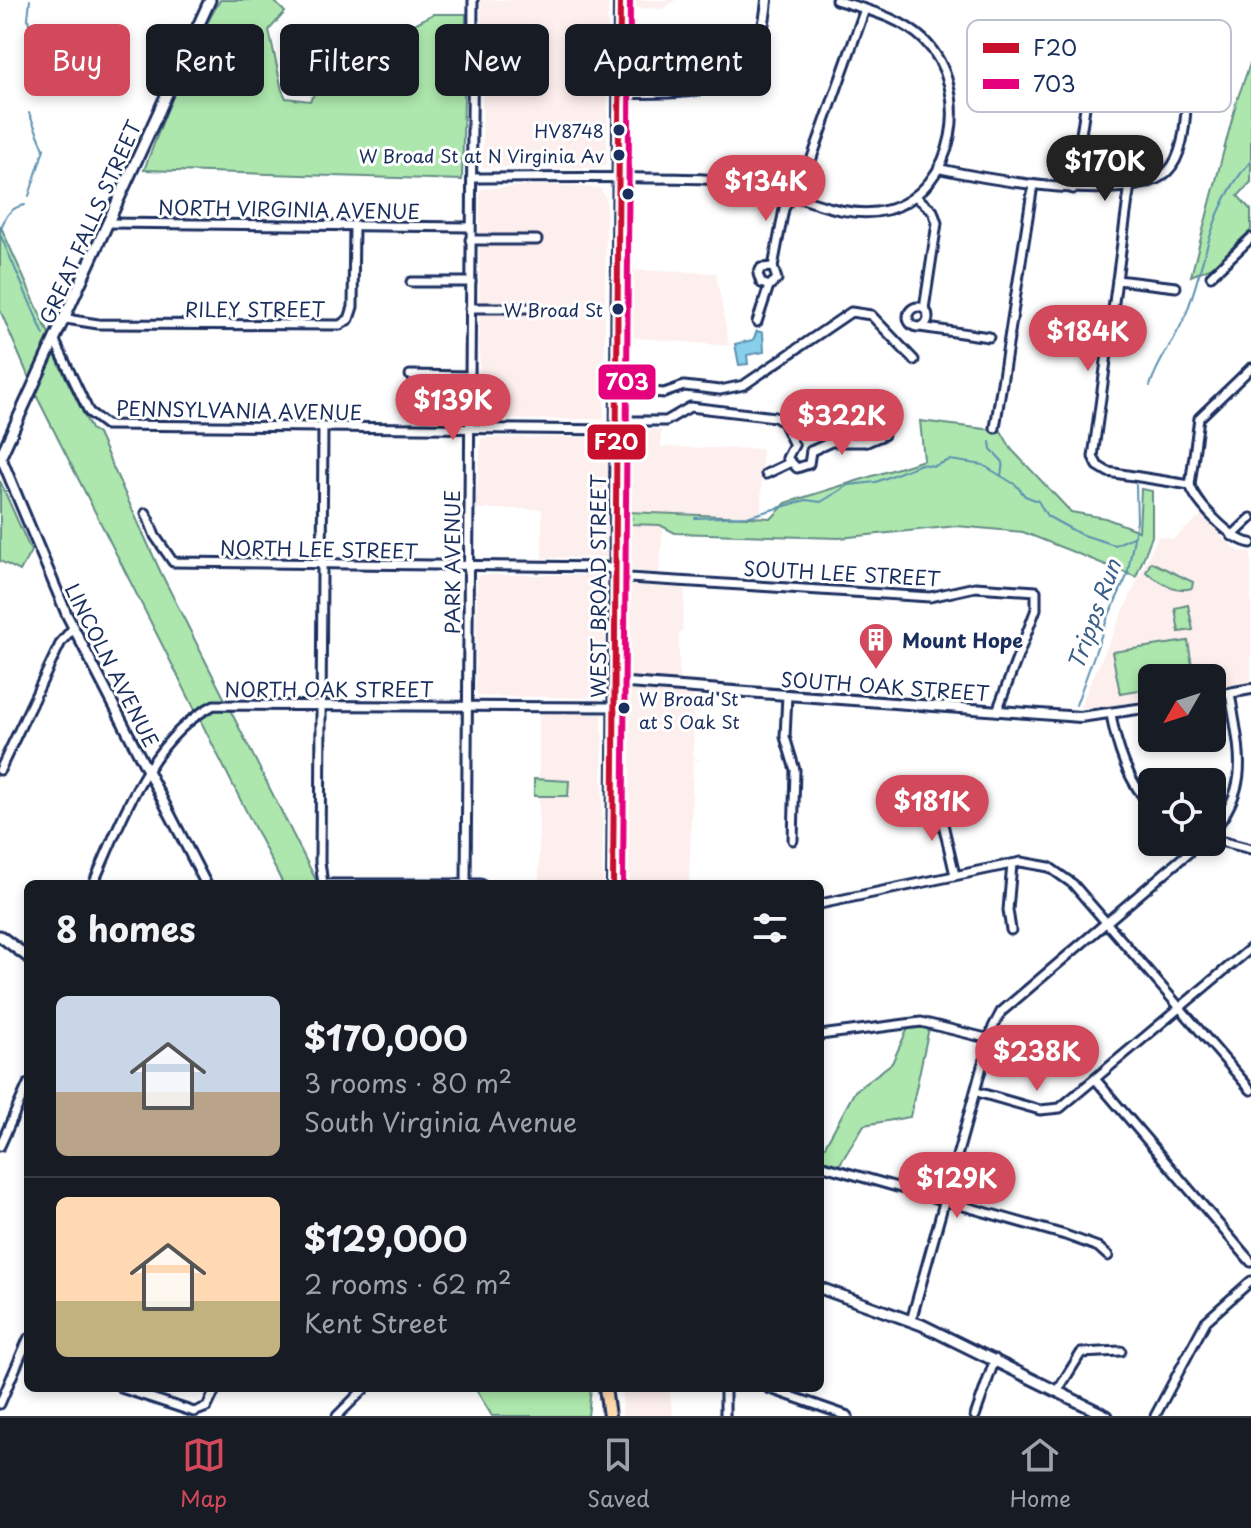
<!DOCTYPE html>
<html lang="en">
<head>
<meta charset="utf-8">
<style>
	body { margin:0; font-family:"Playpen Sans",sans-serif; background:#20242c; color:#f1f3f6; height:100vh; display:flex; flex-direction:column; font-size:30px; white-space:nowrap }
	* { box-sizing:border-box; margin:0 }
	p { font-size:26px; color:#9ea1a6 }
	.icon { flex:none; width:44px; height:44px; fill:none; stroke:currentColor; stroke-width:2; stroke-linecap:round; stroke-linejoin:round }
	.map { position:relative; flex:1; overflow:hidden }
	.drawer { position:absolute; left:24px; top:880px; width:800px; height:512px; display:flex; flex-direction:column; background:#171b24; border-radius:12px; box-shadow:0 4px 12px #0003 }
	.drawer>* { flex:none }
	.hud { position:absolute; left:24px; top:24px; width:800px; height:72px; display:flex; gap:16px }
	.needle { width:52px; rotate:231deg }
	.fabs { position:absolute; left:1138px; top:664px; display:grid; gap:16px }
	.fabs a { display:grid; place-items:center; width:88px; height:88px; border-radius:12px; background:#171b24; box-shadow:0 4px 12px #0003; font-size:40px }
	.price { position:absolute; translate:-50% -68px; padding:0 18px; border-radius:28px; background:#d1495b; color:#fff; font-size:26px; line-height:52px; filter:drop-shadow(0 2px 4px #0008) }
	.price::after { content:''; position:absolute; left:50%; top:48px; width:24px; height:18px; margin-left:-12px; background:inherit; clip-path:polygon(0 0,100% 0,50% 100%) }
	.price.on { background:#222; color:#fff }
	ul { padding:0; list-style:none }
	li { display:flex; align-items:center; gap:24px; height:200px; padding:0 32px }
	li+li { border-top:2px solid #363941 }
	li span { display:grid; place-items:center; flex:none; width:224px; height:160px; border-radius:12px; color:#555 }
	li>.icon { margin-inline-start:auto }
	span .icon { width:96px; height:96px; fill:#fffc; stroke-width:1 }
	li b { font-size:34px }
	h2 { display:flex; justify-content:space-between; align-items:center; height:96px; padding:0 32px; font-size:34px }
	.tag { padding:0 28px; border-radius:12px; background:#171b24; box-shadow:0 4px 12px #0003; font-size:28px; line-height:72px }
	.tag.on { background:#d1495b; color:#fff }
	.menu { display:flex; justify-content:space-around; align-items:center; height:112px; border-top:2px solid #363941; background:#171b24; font-size:22px; color:#9ea1a6 }
	.menu a { display:grid; justify-items:center; gap:4px }
	.menu .on { color:#d1495b }
	.map>svg:first-child { display:block }
	.built { fill:#fdefed }
	.green { fill:#ade7ad; stroke:#648b86; stroke-width:2 }
	.water { fill:#88d0e9; stroke:#5c90b1; stroke-width:2 }
	.lines { fill:none; stroke-linecap:round; stroke-linejoin:round }
	.stream { stroke:#5c90b1; stroke-width:2 }
	.minor-casing { stroke:#1b2f5e; stroke-width:13 }
	.tertiary-casing { stroke:#1b2f5e; stroke-width:14 }
	.secondary-casing { stroke:#1b2f5e; stroke-width:15 }
	.primary-casing { stroke:#1b2f5e; stroke-width:16 }
	.minor { stroke:#fff; stroke-width:7 }
	.tertiary { stroke:#fff; stroke-width:8 }
	.secondary { stroke:#fff; stroke-width:9 }
	.primary { stroke:#fedbac; stroke-width:10 }
	.bus-1-casing { stroke:#fff; stroke-width:12 }
	.bus-2-casing { stroke:#fff; stroke-width:12 }
	.bus-1 { stroke:#c8102e; stroke-width:6 }
	.bus-2 { stroke:#e5007d; stroke-width:6 }
	.bus-dot { fill:#1b2f5e; stroke:#fff; stroke-width:3 }
	.labels { text-anchor:middle; dominant-baseline:central; stroke-width:6; stroke-linejoin:round; paint-order:stroke }
	.bus-label { font-size:18px; fill:#1b2f5e; stroke:#fff; text-anchor:end }
	.street-label { font-size:20px; fill:#1b2f5e; stroke:#fff }
	.poi-label { font-size:20px; font-weight:bold; fill:#1b2f5e; stroke:#fff; text-anchor:start }
	.water-label { font-size:22px; font-style:italic; fill:#3c5f88; stroke:#fff }
	.key { fill:#fff; stroke:#bbc1cf; stroke-width:2 }
	.key-label { font-size:22px; fill:#1b2f5e }
	.line-badge { stroke:#fff; stroke-width:3 }
	.badge-label { font-size:22px; text-anchor:middle; font-weight:bold; fill:#fff }
</style>
</head>
<body>
<div class="map">
<svg width="1251" height="1416" viewBox="0 0 1251 1416">
	<rect width="100%" height="100%" fill="#fff"/>
	<filter id="ink" filterUnits="userSpaceOnUse"><feTurbulence type="fractalNoise" baseFrequency=".0125" numOctaves="2"/><feDisplacementMap in="SourceGraphic" scale="16" xChannelSelector="R" yChannelSelector="G"/><feConvolveMatrix kernelMatrix="1 2 1 2 8 2 1 2 1" color-interpolation-filters="sRGB"/></filter>
	<g filter="url(#ink)">
		<g class="built">
			<path d="M 481,0 L 608,0 L 607,162 L 601,168 L 483,167 Z"/>
			<path d="M 632,0 L 676,0 L 662,9 L 632,8 Z"/>
			<path d="M 547,185 L 600,188 L 606,199 L 604,419 L 479,420 L 480,189 Z"/>
			<path d="M 628,270 L 716,273 L 729,346 L 627,337 Z"/>
			<path d="M 630,429 L 661,430 L 661,447 L 762,449 L 761,523 L 664,520 L 659,573 L 628,570 Z"/>
			<path d="M 602,437 L 608,445 L 607,557 L 542,558 L 542,509 L 476,509 L 481,438 Z"/>
			<path d="M 1202,515 L 1225,540 L 1239,551 L 1251,552 L 1251,681 L 1212,688 L 1212,678 L 1152,678 L 1152,698 L 1098,709 L 1079,708 L 1158,536 L 1173,539 Z"/>
			<path d="M 481,575 L 603,575 L 608,610 L 603,698 L 479,696 L 476,692 L 477,577 Z"/>
			<path d="M 627,585 L 685,589 L 682,631 L 679,633 L 679,680 L 626,676 Z"/>
			<path d="M 630,690 L 694,695 L 693,758 L 702,760 L 693,760 L 689,884 L 623,884 L 626,694 Z"/>
			<path d="M 539,714 L 602,714 L 603,884 L 539,884 Z"/>
			<path d="M 623,1388 L 669,1388 L 673,1416 L 622,1416 Z"/>
		</g>
		<g class="green">
			<path d="M 220,0 L 273,0 L 285,12 L 269,30 L 282,90 L 286,98 L 310,101 L 345,41 L 409,27 L 433,14 L 466,14 L 462,180 L 144,170 L 186,61 Z"/>
			<path d="M 1251,61 L 1251,182 L 1238,196 L 1251,210 L 1251,230 L 1212,267 L 1191,276 L 1237,100 Z"/>
			<path d="M 0,225 L 50,336 L 48,341 L 91,429 L 98,434 L 161,573 L 318,884 L 283,884 L 38,399 L 0,310 Z"/>
			<path d="M 920,421 L 1001,431 L 1012,450 L 1071,512 L 1105,518 L 1139,531 L 1141,489 L 1152,491 L 1152,536 L 1136,577 L 1023,532 L 957,526 L 839,538 L 675,533 L 660,525 L 630,524 L 632,518 L 629,512 L 772,518 L 786,503 L 924,460 Z"/>
			<path d="M 0,481 L 31,551 L 20,571 L 0,561 Z"/>
			<path d="M 1151,562 L 1193,582 L 1192,588 C 1174,593 1160,582 1146,572 Z"/>
			<path d="M 1188,605 L 1193,630 L 1179,632 L 1175,608 Z"/>
			<path d="M 1188,641 L 1194,678 L 1152,678 L 1152,688 L 1120,693 L 1112,652 Z"/>
			<path d="M 534,779 L 569,781 L 568,796 L 534,796 Z"/>
			<path d="M 908,1028 L 929,1028 L 910,1117 L 864,1125 L 838,1167 L 820,1163 L 820,1155 L 855,1091 L 892,1063 Z"/>
			<path d="M 475,1388 L 591,1388 L 588,1416 L 492,1416 Z"/>
		</g>
		<path class="water" d="M 757,331 L 763,333 L 764,352 L 747,355 L 748,364 L 739,365 L 735,344 L 753,340 Z"/>
		<g class="lines">
			<g class="stream">
				<path d="M 30,0 L 28,18 L 35,57"/>
				<path d="M 35,65 L 44,93"/>
				<path d="M 29,113 L 44,149 L 29,196"/>
				<path d="M 0,232 C 4,218 10,207 25,205"/>
				<path d="M 0,234 L 44,335"/>
				<path d="M 1150,386 C 1158,359 1176,340 1186,314 C 1207,259 1209,208 1251,161"/>
				<path d="M 990,442 L 991,449 L 1003,462 L 1001,476"/>
				<path d="M 695,518 L 750,516 L 806,500 L 821,502 L 849,485 L 876,482 L 921,464 L 934,466 L 950,460 L 983,465 L 1016,485 L 1025,496 L 1038,501 L 1047,516 L 1080,534 L 1115,545 L 1135,536"/>
				<path d="M 1076,705 L 1108,617 L 1127,576 L 1137,521 L 1136,485"/>
			</g>
			<defs>
				<g id="minor">
					<path d="M 941,169 C 986,179 1133,206 1167,172 C 1185,155 1185,119 1187,96"/>
					<path d="M 472,178 C 530,178 589,177 648,178 C 690,178 734,178 775,190 C 810,200 849,220 887,210 C 957,190 973,90 924,40 C 900,17 867,10 836,0"/>
					<path d="M 1130,184 L 1093,457 L 1098,466 L 1108,472 L 1190,485 C 1196,503 1232,541 1251,543"/>
					<path d="M 1073,189 L 1094,46"/>
					<path d="M 915,196 L 933,211 L 937,223 L 924,309"/>
					<path d="M 798,197 L 865,9"/>
					<path d="M 109,223 L 470,227"/>
					<path d="M 470,240 L 537,240"/>
					<path d="M 1211,276 L 1251,238"/>
					<path d="M 1117,280 L 1176,287"/>
					<path d="M 411,282 L 471,282"/>
					<path d="M 769,286 L 761,283 L 758,274 L 761,268 L 773,267"/>
					<circle cx="918" cy="317" r="10"/>
					<path d="M 470,308 L 535,308"/>
					<path d="M 66,319 L 98,324 L 340,325 L 349,319 L 353,307 L 354,225"/>
					<path d="M 757,322 L 769,286 L 777,279 L 773,267 L 784,209 L 791,196"/>
					<path d="M 920,327 L 989,337"/>
					<path d="M 55,341 L 89,412 L 106,425 L 617,430 L 628,421 L 666,421 L 690,407 L 775,417 L 783,422 L 794,445"/>
					<path d="M 410,375 L 470,376"/>
					<path d="M 617,389 L 664,393 L 684,386 L 720,390 L 744,385 L 851,312 L 871,315 L 914,360"/>
					<path d="M 875,424 L 883,426 L 884,435 L 867,442 L 868,428 Z"/>
					<path d="M 323,427 L 320,862 L 323,884"/>
					<path d="M 995,428 L 1033,185"/>
					<path d="M 794,445 L 787,458 L 797,468 L 809,464 L 811,451"/>
					<path d="M 811,451 L 831,442 L 867,442"/>
					<path d="M 766,474 L 789,463"/>
					<path d="M 1190,485 L 1199,418 L 1251,368"/>
					<path d="M 146,513 L 155,536 L 173,562 L 606,567 L 629,578 L 930,597 L 975,587 L 1036,591 L 1036,609 L 997,711"/>
					<path d="M 1232,536 L 1251,518"/>
					<path d="M 787,695 L 785,737 L 795,770 L 793,840"/>
					<path d="M 1111,714 C 1116,745 1129,785 1152,806"/>
					<path d="M 0,770 L 61,642 L 73,628"/>
					<path d="M 931,797 L 939,807 L 955,875"/>
					<path d="M 1212,833 C 1251,784 1240,756 1230,693"/>
					<path d="M 1212,839 L 1251,849"/>
					<path d="M 93,884 C 122,821 148,739 214,705 L 615,707"/>
					<path d="M 322,884 L 481,884"/>
					<path d="M 466,884 L 473,0"/>
					<path d="M 820,904 L 1021,862 L 1049,867 L 1073,884 L 1251,1090"/>
					<path d="M 1011,930 L 1008,910 L 1012,864"/>
					<path d="M 820,1035 L 921,1022 L 990,1039"/>
					<path d="M 1096,1080 L 1251,1262"/>
					<path d="M 977,1092 L 1040,1110 L 1060,1108 L 1251,948"/>
					<path d="M 0,1146 L 28,1084"/>
					<path d="M 820,1165 L 1065,1235 L 1098,1247 L 1108,1256"/>
					<path d="M 911,1321 L 993,1027 L 1001,1012 L 1201,842"/>
					<path d="M 121,1388 L 194,1412 L 207,1407 L 216,1388"/>
					<path d="M 768,1388 L 848,1416"/>
					<path d="M 1058,1390 L 1081,1353 L 1121,1351"/>
					<path d="M 0,1404 L 28,1339"/>
					<path d="M 337,1416 L 365,1388"/>
					<path d="M 725,1416 L 725,1388"/>
					<path d="M 975,1416 L 995,1359"/>
					<path d="M 1155,1416 L 1206,1321 L 1251,1281"/>
				</g>
				<g id="tertiary">
					<path d="M 620,93 C 700,92 758,101 767,0"/>
					<path d="M 0,455 L 67,615 L 206,884"/>
					<path d="M 615,682 L 1080,717 L 1152,707"/>
					<path d="M 1212,696 L 1251,689"/>
				</g>
				<g id="secondary">
					<path d="M 0,458 L 210,0"/>
					<path d="M 0,936 L 28,957"/>
					<path d="M 820,1288 L 922,1325 L 1107,1416"/>
				</g>
				<g id="primary">
					<path d="M 613,884 L 620,0"/>
					<path d="M 605,1388 L 609,1416"/>
				</g>
			</defs>
			<use href="#minor" class="minor-casing"/>
			<use href="#tertiary" class="tertiary-casing"/>
			<use href="#secondary" class="secondary-casing"/>
			<use href="#primary" class="primary-casing"/>
			<use href="#minor" class="minor"/>
			<use href="#tertiary" class="tertiary"/>
			<use href="#secondary" class="secondary"/>
			<use href="#primary" class="primary"/>
			<defs>
				<path id="bus-1" d="M 613,884 L 620,0"/>
				<path id="bus-2" d="M 623,884 L 630,0"/>
			</defs>
			<use href="#bus-1" class="bus-1-casing"/>
			<use href="#bus-2" class="bus-2-casing"/>
			<use href="#bus-1" class="bus-1"/>
			<use href="#bus-2" class="bus-2"/>
		</g>
	</g>
	<defs>
		<symbol id="building-pin" viewBox="-11 -11 22 30"><path d="M0 17L-7.5 6A9.5 9.5 0 1 1 7.5 6Z" fill="#d1495b" stroke="#fff"/><path d="M-4-6H4V6H1V3H-1V6H-4ZM-2.5-4.3h1.7v1.8h-1.7ZM.8-4.3h1.7v1.8H.8ZM-2.5-1h1.7V.8h-1.7ZM.8-1h1.7V.8H.8Z" fill="#fff"/></symbol>
	</defs>
	<g fill-rule="evenodd">
		<use href="#building-pin" x="856" y="620" width="40" height="54"/>
	</g>
	<g class="bus-dot">
		<circle cx="619" cy="130" r="7"/>
		<circle cx="619" cy="155" r="7"/>
		<circle cx="628" cy="194" r="7"/>
		<circle cx="618" cy="309" r="7"/>
		<circle cx="624" cy="708" r="7"/>
	</g>
	<g class="labels">
		<g class="bus-label">
			<text x="604" y="130">HV8748</text>
			<text x="604" y="155">W Broad St at N Virginia Av</text>
			<text x="603" y="309">W Broad St</text>
			<text x="639" y="698" text-anchor="start">W Broad St<tspan x="639" dy="23">at S Oak St</tspan></text>
		</g>
		<g class="street-label">
			<text transform="translate(289 209) rotate(1)">NORTH VIRGINIA AVENUE</text>
			<text transform="translate(90 222) rotate(-66)">GREAT FALLS STREET</text>
			<text x="255" y="309">RILEY STREET</text>
			<text transform="translate(239 410) rotate(1)">PENNSYLVANIA AVENUE</text>
			<text transform="translate(319 549) rotate(1)">NORTH LEE STREET</text>
			<text transform="translate(452 562) rotate(-90)">PARK AVENUE</text>
			<text transform="translate(842 573) rotate(3)">SOUTH LEE STREET</text>
			<text transform="translate(598 586) rotate(-90)">WEST BROAD STREET</text>
			<text transform="translate(112 665) rotate(63)">LINCOLN AVENUE</text>
			<text transform="translate(885 686) rotate(4)">SOUTH OAK STREET</text>
			<text x="329" y="689">NORTH OAK STREET</text>
		</g>
		<g class="poi-label">
			<text x="902" y="640">Mount Hope</text>
		</g>
		<g class="water-label">
			<text transform="translate(1093 614) rotate(-70)">Tripps Run</text>
		</g>
	</g>
	<rect x="967" y="20" width="264" height="92" rx="12" class="key"/>
	<rect x="983" y="43" width="36" height="10" fill="#c8102e"/>
	<rect x="983" y="79" width="36" height="10" fill="#e5007d"/>
	<g class="key-label">
		<text x="1033" y="56">F20</text>
		<text x="1033" y="92">703</text>
	</g>
	<g class="line-badge">
		<rect x="597" y="363" width="60" height="38" rx="8" fill="#e5007d"/>
		<rect x="586" y="423" width="61" height="38" rx="8" fill="#c8102e"/>
	</g>
	<g class="badge-label">
		<text x="627" y="390">703</text>
		<text x="616" y="450">F20</text>
	</g>
</svg>
<div class="fabs">
<a><svg class="needle" viewBox="-14 -14 28 28"><path d="M0-13l5 13h-10z" fill="#e53935"/><path d="M0 13l5-13h-10z" fill="#9ea1a6"/></svg></a>
<a><svg class="icon" aria-label="locate" viewBox="0 0 24 24"><circle cx="12" cy="12" r="6"/><path d="M12 2v4M12 18v4M2 12h4M18 12h4"/></svg></a>
</div>
<b class="price on" style="left:1105px;top:203px">$170K</b>
<b class="price" style="left:766px;top:223px">$134K</b>
<b class="price" style="left:1088px;top:373px">$184K</b>
<b class="price" style="left:453px;top:442px">$139K</b>
<b class="price" style="left:842px;top:457px">$322K</b>
<b class="price" style="left:932px;top:843px">$181K</b>
<b class="price" style="left:1037px;top:1093px">$238K</b>
<b class="price" style="left:957px;top:1220px">$129K</b>
<div class="hud">
<a class="tag on">Buy</a>
<a class="tag">Rent</a>
<a class="tag">Filters</a>
<a class="tag">New</a>
<a class="tag">Apartment</a>
</div>
<section class="drawer">
<h2>8 homes<svg class="icon" aria-label="filters" viewBox="0 0 24 24"><path d="M4 7h16M4 17h16"/><circle cx="9" cy="7" r="2"/><circle cx="15" cy="17" r="2"/></svg></h2>
<ul>
<li><span style="background:linear-gradient(#c9d6e8 60%,#b9a48a 0)"><svg class="icon" aria-label="home" viewBox="0 0 24 24"><path d="M3 11l9-7 9 7M6 9v11h12V9"/></svg></span><div><b>$170,000</b><p>3 rooms · 80 m²</p><p>South Virginia Avenue</p></div></li>
<li><span style="background:linear-gradient(#ffd9b3 65%,#c2b280 0)"><svg class="icon" aria-label="home" viewBox="0 0 24 24"><path d="M3 11l9-7 9 7M6 9v11h12V9"/></svg></span><div><b>$129,000</b><p>2 rooms · 62 m²</p><p>Kent Street</p></div></li>
</ul>
</section>
</div>
<nav class="menu">
<a class="on"><svg class="icon" aria-label="map" viewBox="0 0 24 24"><path d="M3 6l6-2 6 2 6-2v14l-6 2-6-2-6 2zM9 4v14M15 6v14"/></svg>Map</a>
<a><svg class="icon" aria-label="saved" viewBox="0 0 24 24"><path d="M7 4h10v16l-5-4-5 4z"/></svg>Saved</a>
<a><svg class="icon" aria-label="home" viewBox="0 0 24 24"><path d="M3 11l9-7 9 7M6 9v11h12V9"/></svg>Home</a>
</nav>
</body>
</html>
